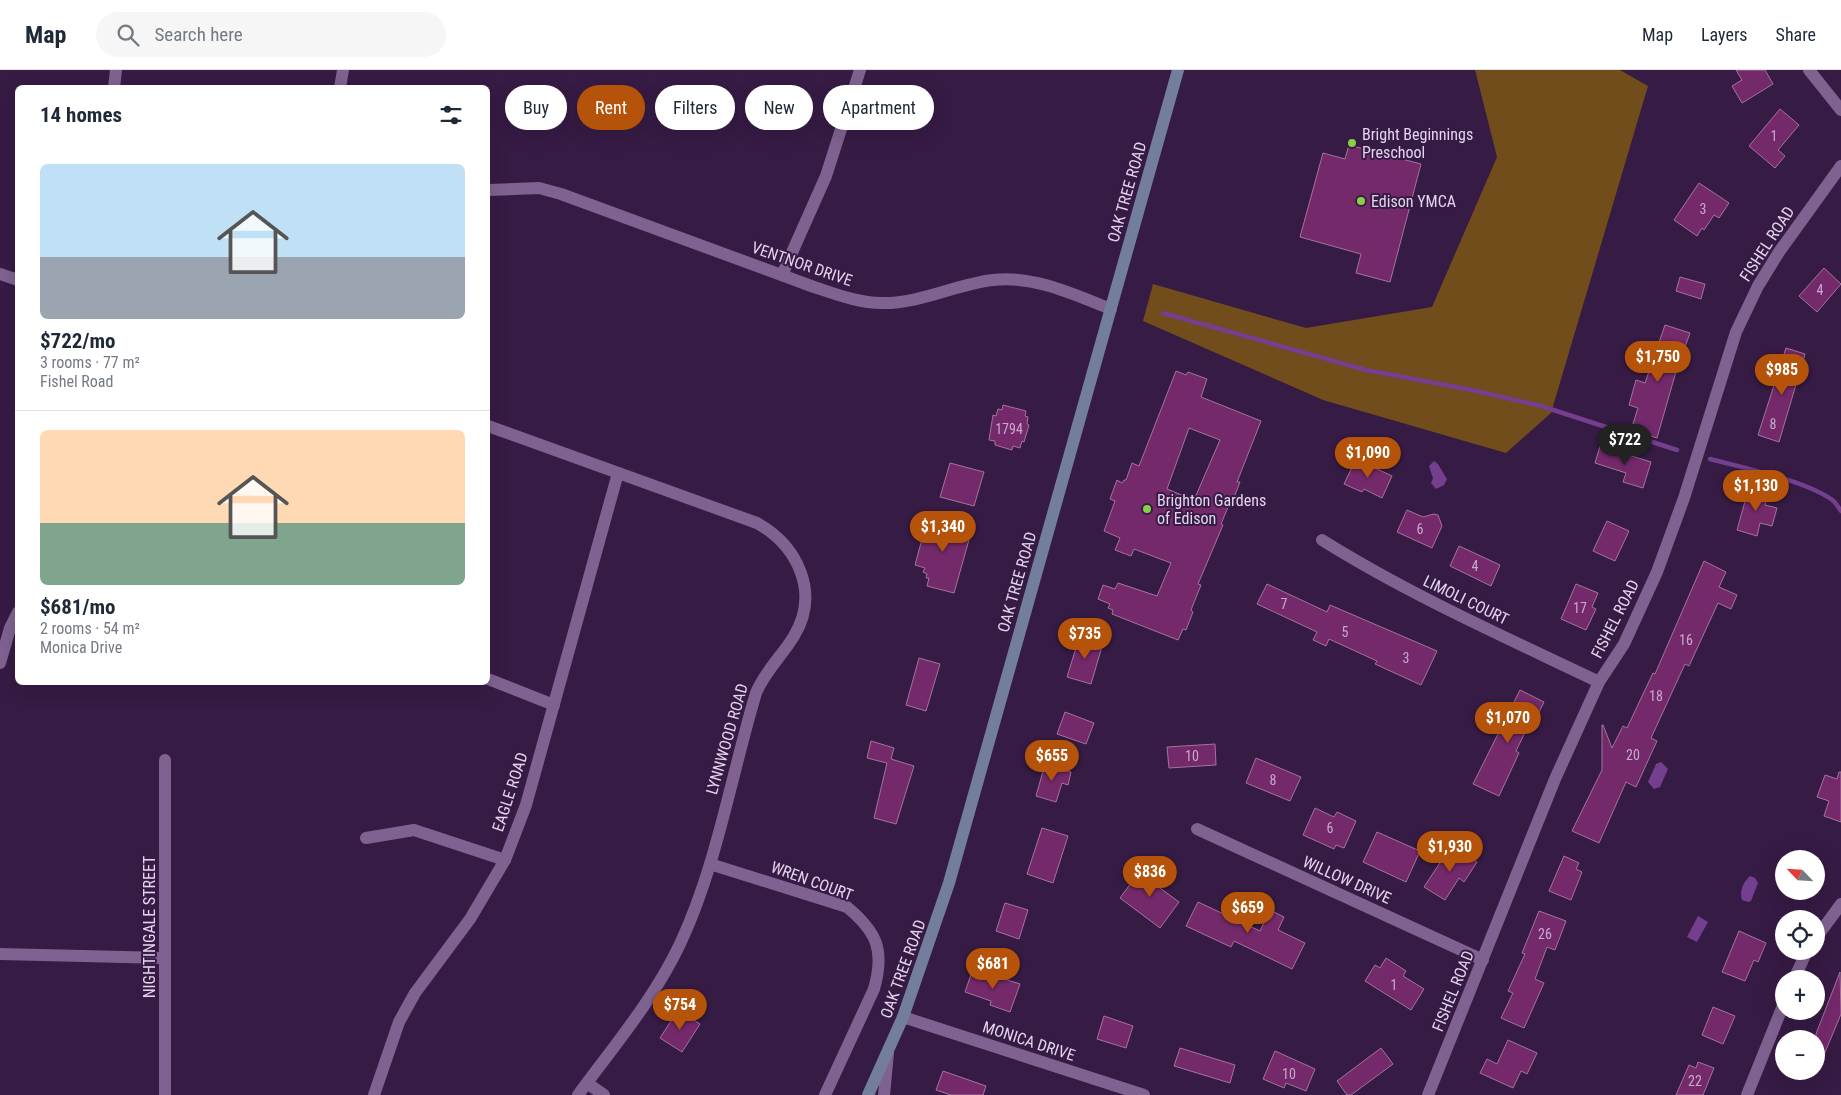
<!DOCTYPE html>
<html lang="en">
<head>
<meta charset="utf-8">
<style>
	body { margin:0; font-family:"Roboto Condensed",sans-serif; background:#f6f6f7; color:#1f2937; height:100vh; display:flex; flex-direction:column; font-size:19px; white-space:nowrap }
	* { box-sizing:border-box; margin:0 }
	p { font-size:16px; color:#747a83 }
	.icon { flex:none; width:28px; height:28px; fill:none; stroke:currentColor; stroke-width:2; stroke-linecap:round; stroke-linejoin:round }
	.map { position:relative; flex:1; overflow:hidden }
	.details { position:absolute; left:15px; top:15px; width:475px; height:600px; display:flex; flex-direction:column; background:#fff; border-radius:8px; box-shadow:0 5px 20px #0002 }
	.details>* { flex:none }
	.guide { position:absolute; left:505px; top:15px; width:475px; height:45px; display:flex; gap:10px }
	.needle { width:32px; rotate:295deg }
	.fabs { position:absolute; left:1775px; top:780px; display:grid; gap:10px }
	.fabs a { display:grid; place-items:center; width:50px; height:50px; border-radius:50%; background:#fff; box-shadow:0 5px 20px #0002; font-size:25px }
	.price { position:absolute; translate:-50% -42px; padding:0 11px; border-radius:18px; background:#b45309; color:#fff; font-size:16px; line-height:32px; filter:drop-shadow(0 1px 2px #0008) }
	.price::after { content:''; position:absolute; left:50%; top:30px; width:15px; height:11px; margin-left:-8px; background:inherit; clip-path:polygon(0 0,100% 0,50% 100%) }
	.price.current { background:#222; color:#fff }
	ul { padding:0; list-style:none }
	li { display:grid; align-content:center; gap:10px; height:265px; padding:0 25px }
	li+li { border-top:1px solid #e0e1e3 }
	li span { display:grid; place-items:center; height:155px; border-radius:8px; color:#555 }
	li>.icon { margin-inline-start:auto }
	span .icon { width:90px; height:90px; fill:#fffc; stroke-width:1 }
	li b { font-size:21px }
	h2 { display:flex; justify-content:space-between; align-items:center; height:60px; padding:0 25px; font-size:21px }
	.pill { padding:0 18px; border-radius:22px; background:#fff; box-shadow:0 5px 20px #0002; font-size:18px; line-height:45px }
	.pill.current { background:#b45309; color:#fff }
	header { display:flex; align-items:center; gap:30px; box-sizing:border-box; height:70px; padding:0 25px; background:#fff; border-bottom:1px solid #e0e1e3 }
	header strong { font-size:24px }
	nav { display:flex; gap:28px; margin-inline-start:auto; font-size:18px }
	.search { width:350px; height:45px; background:#f6f6f7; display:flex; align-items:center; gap:12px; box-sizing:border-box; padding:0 18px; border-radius:28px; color:#747a83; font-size:19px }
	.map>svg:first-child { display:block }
	.forest { fill:#704d1a }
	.water { fill:#733f8e }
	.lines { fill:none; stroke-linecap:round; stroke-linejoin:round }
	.stream { stroke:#733f8e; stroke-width:4.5 }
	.building { fill:#74296b; stroke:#a3749b; fill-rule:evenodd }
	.street { stroke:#7f6290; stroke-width:12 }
	.secondary { stroke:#737d9c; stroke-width:12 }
	.poi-dot { fill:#89cf48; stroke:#361b44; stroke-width:2 }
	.labels { text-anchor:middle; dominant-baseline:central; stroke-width:4; stroke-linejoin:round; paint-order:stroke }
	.number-label { font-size:14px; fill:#c8a9cd }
	.poi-label { font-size:16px; fill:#e4d4ee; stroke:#361b44; text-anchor:start }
	.street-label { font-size:16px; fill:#e4d4ee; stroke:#361b44 }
</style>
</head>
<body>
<header>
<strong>Map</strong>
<div class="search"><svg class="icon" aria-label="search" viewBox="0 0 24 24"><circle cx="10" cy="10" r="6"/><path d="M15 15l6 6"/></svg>Search here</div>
<nav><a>Map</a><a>Layers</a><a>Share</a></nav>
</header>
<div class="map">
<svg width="1841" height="1025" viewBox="0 0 1841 1025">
	<rect width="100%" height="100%" fill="#361b44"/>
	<path class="forest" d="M 1475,0 L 1620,0 L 1648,16 L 1551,343 L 1506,383 L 1323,330 L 1143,251 L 1153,214 L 1306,258 L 1432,237 L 1497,87 Z"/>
	<g class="water">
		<path d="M 1434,391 L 1438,394 L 1447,409 L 1444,415 L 1436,419 L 1431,413 L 1433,408 L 1429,396 Z"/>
		<path d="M 1661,692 L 1668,699 L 1660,717 L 1654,719 L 1648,712 L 1656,694 Z"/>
		<path d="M 1750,806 L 1755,808 L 1758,813 L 1751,831 L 1748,832 L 1742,830 C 1739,822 1743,812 1750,806 Z"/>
		<path d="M 1698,846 L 1708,852 L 1697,872 L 1687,867 Z"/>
	</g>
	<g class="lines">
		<g class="stream">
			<path d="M 1163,243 L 1366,300 L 1472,320 L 1541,336 L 1677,380"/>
			<path d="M 1710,389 C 1744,398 1803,410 1831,429 C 1835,431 1838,437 1841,441"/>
		</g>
	</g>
	<g class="building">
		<path d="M 1736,0 L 1765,0 L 1773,14 L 1742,33 L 1732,16 L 1742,10 Z"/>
		<path d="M 1780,39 L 1799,55 L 1778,80 L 1785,86 L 1775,98 L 1749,76 Z"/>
		<path d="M 1349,75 L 1421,94 L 1390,212 L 1356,203 L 1361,184 L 1300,167 L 1323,83 L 1345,89 Z"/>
		<path d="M 1699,113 L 1729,133 L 1719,148 L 1714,145 L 1704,160 L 1702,158 L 1697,166 L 1674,150 Z"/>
		<path d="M 1824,198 L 1841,214 L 1817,242 L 1799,226 Z"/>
		<path d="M 1680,207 L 1705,214 L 1701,229 L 1676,221 Z"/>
		<path d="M 1665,255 L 1690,263 L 1675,305 L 1657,368 L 1631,360 L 1638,338 L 1629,335 L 1636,310 L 1645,313 Z"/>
		<path d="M 1786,278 L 1805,284 L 1779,372 L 1758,365 Z"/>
		<path d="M 1176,301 L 1186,305 L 1188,302 L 1207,309 L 1201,327 L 1261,351 L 1237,412 L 1240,412 L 1233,430 L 1231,430 L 1221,454 L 1223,455 L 1198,514 L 1201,515 L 1191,540 L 1193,542 L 1186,560 L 1183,559 L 1178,570 L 1112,544 L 1113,540 L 1108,538 L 1110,534 L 1098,529 L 1103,515 L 1115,519 L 1118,513 L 1157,526 L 1171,493 L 1134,479 L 1131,486 L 1115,480 L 1120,468 L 1104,461 L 1115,431 L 1110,429 L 1117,410 L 1122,413 L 1124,410 L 1126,410 L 1132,393 L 1139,396 ZM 1189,358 L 1220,370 L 1194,430 L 1167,419 Z"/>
		<path d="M 1003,335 L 1026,341 L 1025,346 L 1028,347 L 1027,354 L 1029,355 L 1024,372 L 1022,371 L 1020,378 L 1013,376 L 1012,380 L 995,375 L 995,371 L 989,370 L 993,345 L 996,346 L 998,339 L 1002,340 Z"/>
		<path d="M 1600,376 L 1651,392 L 1643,418 L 1623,412 L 1626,403 L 1595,393 Z"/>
		<path d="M 1356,389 L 1392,406 L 1382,428 L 1364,419 L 1362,422 L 1344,414 Z"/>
		<path d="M 950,393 L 984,402 L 974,436 L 940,427 Z"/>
		<path d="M 1749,417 L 1768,423 L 1765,435 L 1777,438 L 1772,456 L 1760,453 L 1757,466 L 1737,460 Z"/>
		<path d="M 1407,440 L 1423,447 L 1434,444 L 1438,445 L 1442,456 L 1432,478 L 1397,462 Z"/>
		<path d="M 928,447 L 972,459 L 954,523 L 927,516 L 929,508 L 926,508 L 927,504 L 923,502 L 925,498 L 915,495 Z"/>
		<path d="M 1607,451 L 1629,461 L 1615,491 L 1593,481 Z"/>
		<path d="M 1459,476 L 1500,495 L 1491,516 L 1450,496 Z"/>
		<path d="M 1704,491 L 1726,502 L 1719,517 L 1737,525 L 1731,539 L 1718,533 L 1689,596 L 1685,594 L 1651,668 L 1657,671 L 1636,717 L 1626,712 L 1599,773 L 1572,761 L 1602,700 L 1602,655 L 1603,655 L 1612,678 L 1623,656 L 1627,658 L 1653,603 L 1655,604 Z"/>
		<path d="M 1267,514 L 1327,542 L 1330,535 L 1437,581 L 1421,615 L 1375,594 L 1377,591 L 1329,569 L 1326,576 L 1313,570 L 1317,562 L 1257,534 Z"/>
		<path d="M 1576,514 L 1598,523 L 1592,537 L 1596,539 L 1586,560 L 1561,549 Z"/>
		<path d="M 1080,565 L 1103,573 L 1091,614 L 1067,607 Z"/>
		<path d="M 919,588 L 940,594 L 926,641 L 906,635 Z"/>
		<path d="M 1520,620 L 1544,632 L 1534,652 L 1531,650 L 1516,681 L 1519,683 L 1499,726 L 1473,714 Z"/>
		<path d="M 1065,642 L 1094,653 L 1086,674 L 1057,664 Z"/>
		<path d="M 871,671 L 894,678 L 891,689 L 914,696 L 896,754 L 874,748 L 887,693 L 867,688 Z"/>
		<path d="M 1215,674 L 1216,695 L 1169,698 L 1167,677 Z"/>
		<path d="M 1256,688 L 1301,707 L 1290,731 L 1246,713 Z"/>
		<path d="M 1045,694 L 1071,702 L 1068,715 L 1062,713 L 1056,732 L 1036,726 Z"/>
		<path d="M 1839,702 L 1841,702 L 1841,752 L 1824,746 L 1829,731 L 1817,727 L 1825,705 L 1837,709 Z"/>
		<path d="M 1315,738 L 1334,747 L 1337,742 L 1356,751 L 1344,778 L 1336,775 L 1334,779 L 1303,765 Z"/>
		<path d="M 1042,758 L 1068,766 L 1053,813 L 1027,804 Z"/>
		<path d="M 1377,762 L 1420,781 L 1406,812 L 1363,792 Z"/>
		<path d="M 1451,776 L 1477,792 L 1464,812 L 1459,808 L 1445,830 L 1424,817 Z"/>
		<path d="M 1564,786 L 1579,793 L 1576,799 L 1582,802 L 1571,830 L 1549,821 Z"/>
		<path d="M 1142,798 L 1164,814 L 1160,818 L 1179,832 L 1160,858 L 1120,828 Z"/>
		<path d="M 1198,832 L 1260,861 L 1270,840 L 1284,847 L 1278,860 L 1305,873 L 1292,899 L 1234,871 L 1231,877 L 1186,856 Z"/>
		<path d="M 1005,833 L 1028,840 L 1019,869 L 996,861 Z"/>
		<path d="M 1539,841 L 1566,851 L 1555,880 L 1547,877 L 1535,909 L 1544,913 L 1524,958 L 1501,948 L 1513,923 L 1508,921 L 1525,884 L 1522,883 Z"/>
		<path d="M 1739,861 L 1766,873 L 1758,892 L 1754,890 L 1745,911 L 1722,902 Z"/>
		<path d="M 1386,888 L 1406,901 L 1403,906 L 1424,919 L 1411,940 L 1365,911 L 1375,895 L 1380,898 Z"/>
		<path d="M 973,899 L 1020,914 L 1010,942 L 990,935 L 991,931 L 965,922 Z"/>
		<path d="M 1840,902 L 1841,944 L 1816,1004 L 1816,964 Z"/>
		<path d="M 1713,937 L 1735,946 L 1723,974 L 1702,965 Z"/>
		<path d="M 678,940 L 700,954 L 682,982 L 660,968 Z"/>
		<path d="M 1104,946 L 1133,956 L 1126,978 L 1097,969 Z"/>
		<path d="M 1508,970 L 1537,983 L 1527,1004 L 1521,1001 L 1513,1018 L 1480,1003 L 1487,989 L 1497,994 Z"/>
		<path d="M 1180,978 L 1235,995 L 1230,1013 L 1174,996 Z"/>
		<path d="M 1381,978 L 1393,994 L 1351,1025 L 1347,1025 L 1337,1011 Z"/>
		<path d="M 1275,981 L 1315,999 L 1306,1021 L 1286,1013 L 1284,1018 L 1263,1009 Z"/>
		<path d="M 1698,992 L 1714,998 L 1703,1025 L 1676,1025 L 1689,995 L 1696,998 Z"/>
		<path d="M 943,1001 L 986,1016 L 983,1025 L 951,1025 L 936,1020 Z"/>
	</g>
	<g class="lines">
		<g class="street">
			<path d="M 1809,0 L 1841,40"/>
			<path d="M 114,18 L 116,0"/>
			<path d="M 340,18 L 343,0"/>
			<path d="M 488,120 L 539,118 L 561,124 L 814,217 C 836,224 858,233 881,233 C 920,234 956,214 993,210 C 1034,205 1075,225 1111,239"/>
			<path d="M 0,204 L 18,210"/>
			<path d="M 782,205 L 826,106 L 860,0"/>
			<path d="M 488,356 L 757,453 C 798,476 820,523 794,566 C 782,586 765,601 756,623 C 731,706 717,795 680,874 C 654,929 614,976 578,1025"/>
			<path d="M 1322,470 C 1410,525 1505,567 1599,612"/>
			<path d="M 0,593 L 10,558 L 18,542"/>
			<path d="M 488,609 L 554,635"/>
			<path d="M 1197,759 L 1483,890"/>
			<path d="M 366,768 L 414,760 L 505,790"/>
			<path d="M 710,794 L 847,837 C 877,862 885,880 874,919 L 825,1025"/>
			<path d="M 1816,868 L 1841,834"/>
			<path d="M 0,884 L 165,888"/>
			<path d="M 1794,909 L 1807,881"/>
			<path d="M 903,947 L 1144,1025"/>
			<path d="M 587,1013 L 604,1025"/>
			<path d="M 165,1025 L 165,690"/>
			<path d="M 374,1025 L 399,952 L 415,923 L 470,849 L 505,790 L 526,735 L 618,403"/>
			<path d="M 884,1025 L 888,983"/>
			<path d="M 1428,1025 L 1555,709 L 1599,612 L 1624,574 L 1657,502 L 1684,428 L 1736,262 L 1758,216 L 1779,182 L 1841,96"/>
			<path d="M 1747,1025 L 1784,933"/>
		</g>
		<path class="secondary" d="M 868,1025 L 903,947 L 949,813 L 1178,0"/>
	</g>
	<g class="poi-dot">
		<circle cx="1352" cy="73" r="5"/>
		<circle cx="1361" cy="131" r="5"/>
		<circle cx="1147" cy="439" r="5"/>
	</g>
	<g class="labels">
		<g class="number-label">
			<text x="1774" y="66">1</text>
			<text x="1703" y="139">3</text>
			<text x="1820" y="220">4</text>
			<text x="1773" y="354">8</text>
			<text x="1009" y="359">1794</text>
			<text x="1420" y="459">6</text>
			<text x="1475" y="496">4</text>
			<text x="1284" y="534">7</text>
			<text x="1580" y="538">17</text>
			<text x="1345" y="562">5</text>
			<text x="1686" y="570">16</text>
			<text x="1406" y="588">3</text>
			<text x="1656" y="626">18</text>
			<text x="1633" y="685">20</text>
			<text x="1192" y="686">10</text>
			<text x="1273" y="710">8</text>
			<text x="1330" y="758">6</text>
			<text x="1545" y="864">26</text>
			<text x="1394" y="915">1</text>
			<text x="1289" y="1004">10</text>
			<text x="1695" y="1011">22</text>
		</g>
		<g class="poi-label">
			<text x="1362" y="64">Bright Beginnings<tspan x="1362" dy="18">Preschool</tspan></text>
			<text x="1371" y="131">Edison YMCA</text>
			<text x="1157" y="430">Brighton Gardens<tspan x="1157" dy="18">of Edison</tspan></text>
		</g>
		<g class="street-label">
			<text transform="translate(1127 122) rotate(-74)">OAK TREE ROAD</text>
			<text transform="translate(1767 174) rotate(-57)">FISHEL ROAD</text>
			<text transform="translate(802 194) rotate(19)">VENTNOR DRIVE</text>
			<text transform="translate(1017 512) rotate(-74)">OAK TREE ROAD</text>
			<text transform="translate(1466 530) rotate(26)">LIMOLI COURT</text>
			<text transform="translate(1615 549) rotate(-63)">FISHEL ROAD</text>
			<text transform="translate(727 669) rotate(-74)">LYNNWOOD ROAD</text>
			<text transform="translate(510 722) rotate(-72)">EAGLE ROAD</text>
			<text transform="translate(1347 810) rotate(24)">WILLOW DRIVE</text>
			<text transform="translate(812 811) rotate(20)">WREN COURT</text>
			<text transform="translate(149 857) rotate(-90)">NIGHTINGALE STREET</text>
			<text transform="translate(903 899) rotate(-70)">OAK TREE ROAD</text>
			<text transform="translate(1453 921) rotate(-68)">FISHEL ROAD</text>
			<text transform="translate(1029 971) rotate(18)">MONICA DRIVE</text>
		</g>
	</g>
</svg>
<div class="fabs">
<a><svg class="needle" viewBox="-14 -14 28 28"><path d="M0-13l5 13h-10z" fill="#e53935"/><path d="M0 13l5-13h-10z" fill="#747a83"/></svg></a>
<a><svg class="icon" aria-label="locate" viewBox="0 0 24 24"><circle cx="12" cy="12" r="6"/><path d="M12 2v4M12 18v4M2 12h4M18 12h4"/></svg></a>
<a>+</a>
<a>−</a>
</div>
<b class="price" style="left:1658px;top:313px">$1,750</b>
<b class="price" style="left:1782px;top:326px">$985</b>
<b class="price current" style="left:1625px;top:396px">$722</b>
<b class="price" style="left:1368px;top:409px">$1,090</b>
<b class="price" style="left:1756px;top:442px">$1,130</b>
<b class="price" style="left:943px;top:483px">$1,340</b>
<b class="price" style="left:1085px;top:590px">$735</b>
<b class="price" style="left:1508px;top:674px">$1,070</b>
<b class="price" style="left:1052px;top:712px">$655</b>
<b class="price" style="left:1450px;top:803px">$1,930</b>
<b class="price" style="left:1150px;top:828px">$836</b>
<b class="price" style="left:1248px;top:864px">$659</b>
<b class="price" style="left:993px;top:920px">$681</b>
<b class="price" style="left:680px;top:961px">$754</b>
<div class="guide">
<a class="pill">Buy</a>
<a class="pill current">Rent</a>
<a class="pill">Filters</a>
<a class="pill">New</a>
<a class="pill">Apartment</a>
</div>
<section class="details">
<h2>14 homes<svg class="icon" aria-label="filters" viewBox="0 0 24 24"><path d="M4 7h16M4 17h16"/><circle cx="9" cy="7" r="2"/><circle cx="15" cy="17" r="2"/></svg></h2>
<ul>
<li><span style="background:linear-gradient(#bfe0f5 60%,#9aa5b1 0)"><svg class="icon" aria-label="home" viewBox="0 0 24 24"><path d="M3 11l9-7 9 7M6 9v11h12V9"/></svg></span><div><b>$722/mo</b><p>3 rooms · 77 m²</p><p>Fishel Road</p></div></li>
<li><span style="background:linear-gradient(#ffd9b3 60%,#7fa58c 0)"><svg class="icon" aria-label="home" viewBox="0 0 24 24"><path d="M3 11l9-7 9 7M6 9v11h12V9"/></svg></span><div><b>$681/mo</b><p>2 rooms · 54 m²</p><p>Monica Drive</p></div></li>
</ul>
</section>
</div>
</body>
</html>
